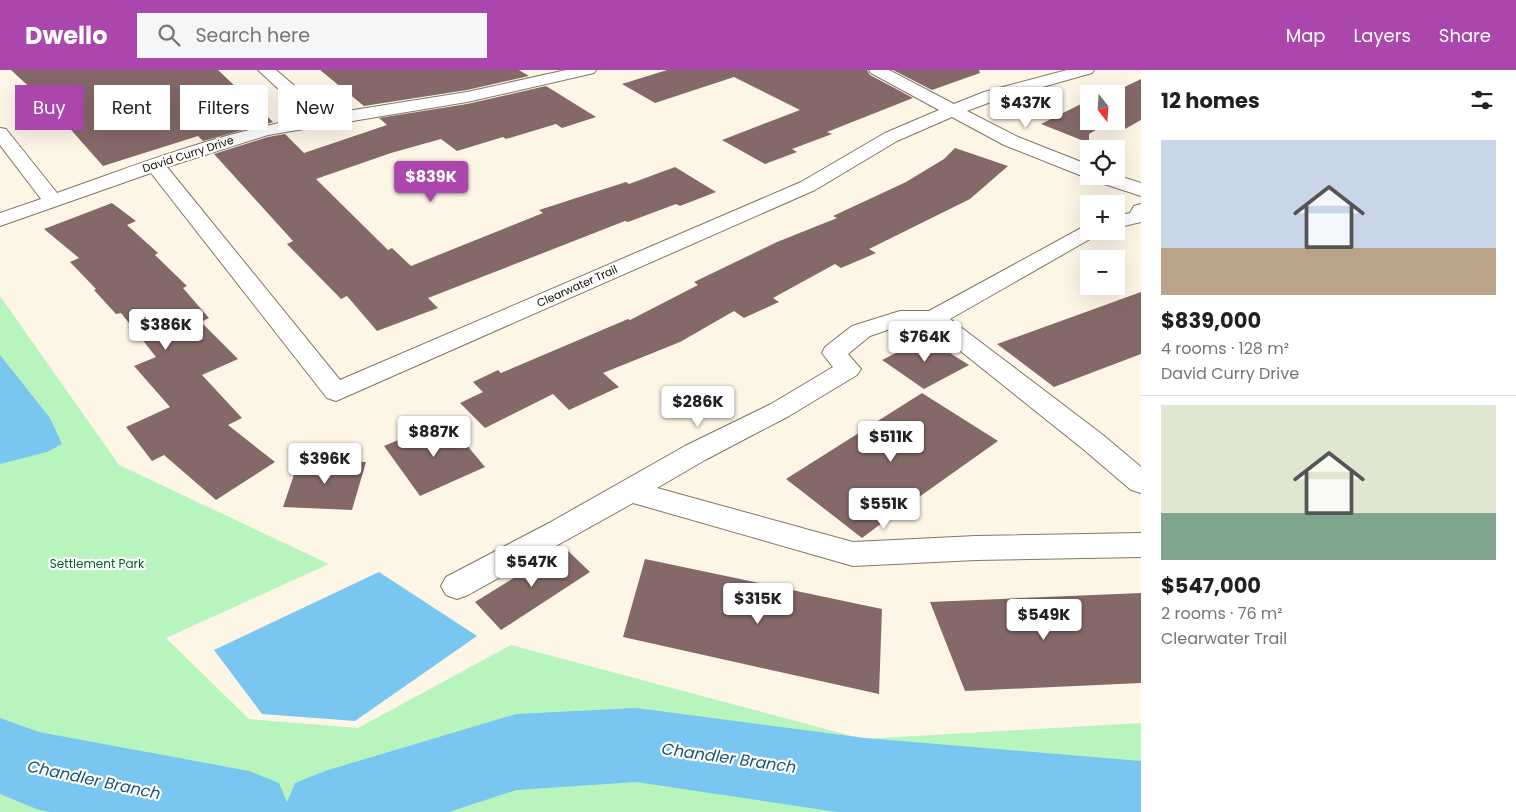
<!DOCTYPE html>
<html lang="en">
<head>
<meta charset="utf-8">
<style>
	body { margin:0; font-family:Poppins,sans-serif; background:#f6f6f6; color:#202124; height:100vh; display:flex; flex-direction:column; font-size:19px; white-space:nowrap }
	* { box-sizing:border-box; margin:0 }
	p { font-size:16px; color:#757577 }
	.icon { flex:none; width:28px; height:28px; fill:none; stroke:currentColor; stroke-width:2; stroke-linecap:round; stroke-linejoin:round }
	.map { position:relative; flex:1; overflow:hidden }
	.sheet { display:flex; flex-direction:column; background:#fff; width:375px }
	.sheet>* { flex:none }
	.guide { position:absolute; left:15px; top:15px; width:475px; height:45px; display:flex; gap:10px }
	.needle { width:32px; rotate:163deg }
	.controls { position:absolute; left:1080px; top:15px; display:grid; gap:10px }
	.controls a { display:grid; place-items:center; width:45px; height:45px; border-radius:0px; background:#fff; box-shadow:0 5px 20px #0002; font-size:25px }
	.price { position:absolute; translate:-50% -42px; padding:0 11px; border-radius:5px; background:#fff; color:#222; font-size:16px; line-height:32px; filter:drop-shadow(0 1px 2px #0008) }
	.price::after { content:''; position:absolute; left:50%; top:30px; width:15px; height:11px; margin-left:-8px; background:inherit; clip-path:polygon(0 0,100% 0,50% 100%) }
	.price.current { background:#aa46ac; color:#fff }
	ul { padding:0; list-style:none }
	li { display:grid; align-content:center; gap:10px; height:265px; padding:0 20px }
	li+li { border-top:1px solid #e0e0e0 }
	li span { display:grid; place-items:center; height:155px; border-radius:0px; color:#555 }
	li>.icon { margin-inline-start:auto }
	span .icon { width:90px; height:90px; fill:#fffc; stroke-width:1 }
	li b { font-size:21px }
	h2 { display:flex; justify-content:space-between; align-items:center; height:60px; padding:0 20px; font-size:21px }
	.tag { padding:0 18px; border-radius:0px; background:#fff; box-shadow:0 5px 20px #0002; font-size:18px; line-height:45px }
	.tag.current { background:#aa46ac; color:#fff }
	header { display:flex; align-items:center; gap:30px; box-sizing:border-box; height:70px; padding:0 25px; background:#aa46ac; color:#fff }
	header strong { font-size:24px }
	nav { display:flex; gap:28px; margin-inline-start:auto; font-size:18px }
	.search { width:350px; height:45px; background:#f6f6f6; display:flex; align-items:center; gap:12px; box-sizing:border-box; padding:0 18px; border-radius:0px; color:#757577; font-size:19px }
	main { display:flex; flex:1; min-height:0 }
	.map>svg:first-child { display:block }
	.green { fill:#b8f4be }
	.water { fill:#79c6f0 }
	.lines { fill:none; stroke-linecap:round; stroke-linejoin:round }
	.river { fill:#79c6f0; fill-rule:evenodd }
	.building { fill:#856968 }
	.minor-casing { stroke:#827760; stroke-width:2 }
	.minor { fill:#fff; fill-rule:evenodd }
	.labels { text-anchor:middle; dominant-baseline:central; stroke-width:4.5; stroke-linejoin:round; paint-order:stroke }
	.far-street-label { font-size:11px; fill:#141007; stroke:#fff }
	.park-label { font-size:12px; fill:#036222; stroke:#fff }
	.near-water-label { font-size:16px; font-style:italic; fill:#1a5672; stroke:#fff }
</style>
</head>
<body>
<header>
<strong>Dwello</strong>
<div class="search"><svg class="icon" aria-label="search" viewBox="0 0 24 24"><circle cx="10" cy="10" r="6"/><path d="M15 15l6 6"/></svg>Search here</div>
<nav><a>Map</a><a>Layers</a><a>Share</a></nav>
</header>
<main>
<div class="map">
<svg width="1141" height="742" viewBox="0 0 1141 742">
	<rect width="100%" height="100%" fill="#fdf6e7"/>
	<path class="green" d="M 0,226 L 119,395 L 329,494 L 166,568 L 249,649 L 358,658 L 511,575 L 863,669 L 1141,653 L 1141,742 L 0,742 Z"/>
	<g class="water">
		<path d="M 0,285 L 50,348 L 62,374 L 47,382 L 0,394 Z"/>
		<path d="M 379,502 L 477,566 L 355,651 L 262,644 L 214,580 Z"/>
	</g>
	<g class="lines">
		<path class="river" d="M 636,638 L 865,668 L 1141,691 L 1141,742 L 837,742 L 636,712 L 516,720 L 449,742 L 50,742 L 39,740 L 0,724 L 0,648 L 39,662 L 249,701 L 279,713 L 287,732 L 295,713 L 325,701 L 516,644 Z"/>
	</g>
	<g class="building">
		<path d="M 11,0 L 218,0 L 273,52 L 203,71 L 198,66 L 103,96 L 49,35 Z"/>
		<path d="M 320,0 L 519,0 L 529,6 L 467,20 L 364,36 Z"/>
		<path d="M 667,0 L 867,0 L 870,5 L 913,28 L 827,62 L 832,64 L 792,79 L 797,82 L 765,94 L 722,70 L 800,40 L 734,7 L 655,33 L 622,14 Z"/>
		<path d="M 893,0 L 979,0 L 980,3 L 932,20 Z"/>
		<path d="M 1141,9 L 1141,50 L 1125,59 L 1108,53 L 1089,64 L 1089,73 L 1041,54 L 1089,30 L 1089,51 L 1116,51 L 1116,24 L 1110,24 Z"/>
		<path d="M 546,16 L 596,47 L 562,58 L 556,54 L 506,69 L 503,67 L 457,81 L 441,69 L 391,83 L 316,109 L 388,180 L 392,178 L 411,196 L 543,143 L 539,140 L 626,112 L 629,114 L 675,97 L 716,122 L 680,136 L 676,134 L 628,152 L 625,151 L 428,228 L 438,238 L 377,261 L 347,226 L 341,229 L 287,174 L 293,171 L 214,84 L 268,67 L 285,64 L 304,83 L 387,55 L 379,48 L 467,34 Z"/>
		<path d="M 955,78 L 1008,96 L 970,129 L 869,179 L 876,183 L 841,198 L 835,194 L 773,228 L 779,232 L 744,248 L 734,241 L 680,272 L 603,303 L 619,317 L 569,340 L 553,324 L 485,358 L 460,333 L 483,322 L 473,312 L 498,300 L 501,303 L 628,249 L 630,250 L 698,215 L 694,212 L 777,172 L 837,148 L 833,146 L 906,112 L 944,89 Z"/>
		<path d="M 112,133 L 136,151 L 127,155 L 158,183 L 155,185 L 187,216 L 183,218 L 209,248 L 201,252 L 238,289 L 202,305 L 242,348 L 228,355 L 275,392 L 216,430 L 164,385 L 152,391 L 126,357 L 170,337 L 134,296 L 156,287 L 121,243 L 116,244 L 94,220 L 96,219 L 70,192 L 79,188 L 44,159 Z"/>
		<path d="M 1141,222 L 1141,284 L 1054,317 L 997,274 Z"/>
		<path d="M 926,268 L 969,295 L 924,319 L 882,290 Z"/>
		<path d="M 922,323 L 998,371 L 895,444 L 887,426 L 886,450 L 862,468 L 786,409 Z"/>
		<path d="M 446,350 L 485,397 L 420,426 L 384,376 Z"/>
		<path d="M 299,390 L 366,392 L 352,440 L 283,437 Z"/>
		<path d="M 564,477 L 590,502 L 501,560 L 475,532 Z"/>
		<path d="M 645,489 L 882,539 L 879,624 L 623,567 Z"/>
		<path d="M 1141,523 L 1141,613 L 965,621 L 930,532 Z"/>
	</g>
	<g class="lines">
		<defs>
			<g id="minor">
				<path d="M 258,0 L 276,0 L 311,30 L 322,45 L 467,22 L 566,0 L 596,0 L 594,3 L 467,32 L 268,65 L 167,97 L 340,310 L 801,112 L 885,63 L 939,40 L 871,3 L 869,0 L 889,0 L 954,34 L 984,22 L 1067,0 L 1094,0 L 1092,3 L 996,30 L 967,41 L 1018,67 L 1089,95 L 1089,106 L 1116,105 L 1141,113 L 1141,126 L 1092,110 L 1090,107 L 1082,106 L 1004,75 L 952,47 L 897,71 L 815,120 L 336,331 L 327,328 L 151,103 L 0,156 L 0,143 L 41,129 L 0,75 L 0,58 L 6,59 L 57,123 C 138,94 221,62 306,48 L 299,38 Z"/>
				<path d="M 1141,134 L 1141,152 L 1116,158 L 1116,146 L 1130,143 L 1134,136 Z"/>
				<path d="M 1089,155 L 1089,161 L 1100,161 L 1097,165 L 950,249 L 1103,365 L 1141,397 L 1141,423 L 1131,420 L 1083,379 L 928,255 L 902,255 L 870,266 L 848,284 L 861,299 L 857,305 L 789,346 L 705,390 L 657,418 L 853,472 L 976,466 L 1141,463 L 1141,487 L 976,490 L 853,496 L 633,433 L 468,525 L 457,529 L 446,525 L 441,516 L 446,507 L 549,453 L 685,376 L 771,334 L 833,297 L 822,283 L 825,277 L 852,256 L 900,241 L 929,241 L 1083,157 Z"/>
			</g>
		</defs>
		<use href="#minor" class="minor-casing"/>
		<use href="#minor" class="minor"/>
	</g>
	<g class="labels">
		<g class="far-street-label">
			<text transform="translate(188 84) rotate(-18)">David Curry Drive</text>
			<text transform="translate(577 216) rotate(-24)">Clearwater Trail</text>
		</g>
		<g class="park-label">
			<text x="97" y="493">Settlement Park</text>
		</g>
		<g class="near-water-label">
			<text transform="translate(729 688) rotate(8)">Chandler Branch</text>
			<text transform="translate(94 710) rotate(12)">Chandler Branch</text>
		</g>
	</g>
</svg>
<div class="controls">
<a><svg class="needle" viewBox="-14 -14 28 28"><path d="M0-13l5 13h-10z" fill="#e53935"/><path d="M0 13l5-13h-10z" fill="#757577"/></svg></a>
<a><svg class="icon" aria-label="locate" viewBox="0 0 24 24"><circle cx="12" cy="12" r="6"/><path d="M12 2v4M12 18v4M2 12h4M18 12h4"/></svg></a>
<a>+</a>
<a>−</a>
</div>
<b class="price" style="left:1026px;top:59px">$437K</b>
<b class="price current" style="left:431px;top:133px">$839K</b>
<b class="price" style="left:166px;top:281px">$386K</b>
<b class="price" style="left:925px;top:293px">$764K</b>
<b class="price" style="left:698px;top:358px">$286K</b>
<b class="price" style="left:434px;top:388px">$887K</b>
<b class="price" style="left:891px;top:393px">$511K</b>
<b class="price" style="left:325px;top:415px">$396K</b>
<b class="price" style="left:884px;top:460px">$551K</b>
<b class="price" style="left:532px;top:518px">$547K</b>
<b class="price" style="left:758px;top:555px">$315K</b>
<b class="price" style="left:1044px;top:571px">$549K</b>
<div class="guide">
<a class="tag current">Buy</a>
<a class="tag">Rent</a>
<a class="tag">Filters</a>
<a class="tag">New</a>
</div>
</div>
<section class="sheet">
<h2>12 homes<svg class="icon" aria-label="filters" viewBox="0 0 24 24"><path d="M4 7h16M4 17h16"/><circle cx="9" cy="7" r="2"/><circle cx="15" cy="17" r="2"/></svg></h2>
<ul>
<li><span style="background:linear-gradient(#c9d6e8 70%,#b9a48a 0)"><svg class="icon" aria-label="home" viewBox="0 0 24 24"><path d="M3 11l9-7 9 7M6 9v11h12V9"/></svg></span><div><b>$839,000</b><p>4 rooms · 128 m²</p><p>David Curry Drive</p></div></li>
<li><span style="background:linear-gradient(#dfe7d0 70%,#7fa58c 0)"><svg class="icon" aria-label="home" viewBox="0 0 24 24"><path d="M3 11l9-7 9 7M6 9v11h12V9"/></svg></span><div><b>$547,000</b><p>2 rooms · 76 m²</p><p>Clearwater Trail</p></div></li>
</ul>
</section>
</main>
</body>
</html>
